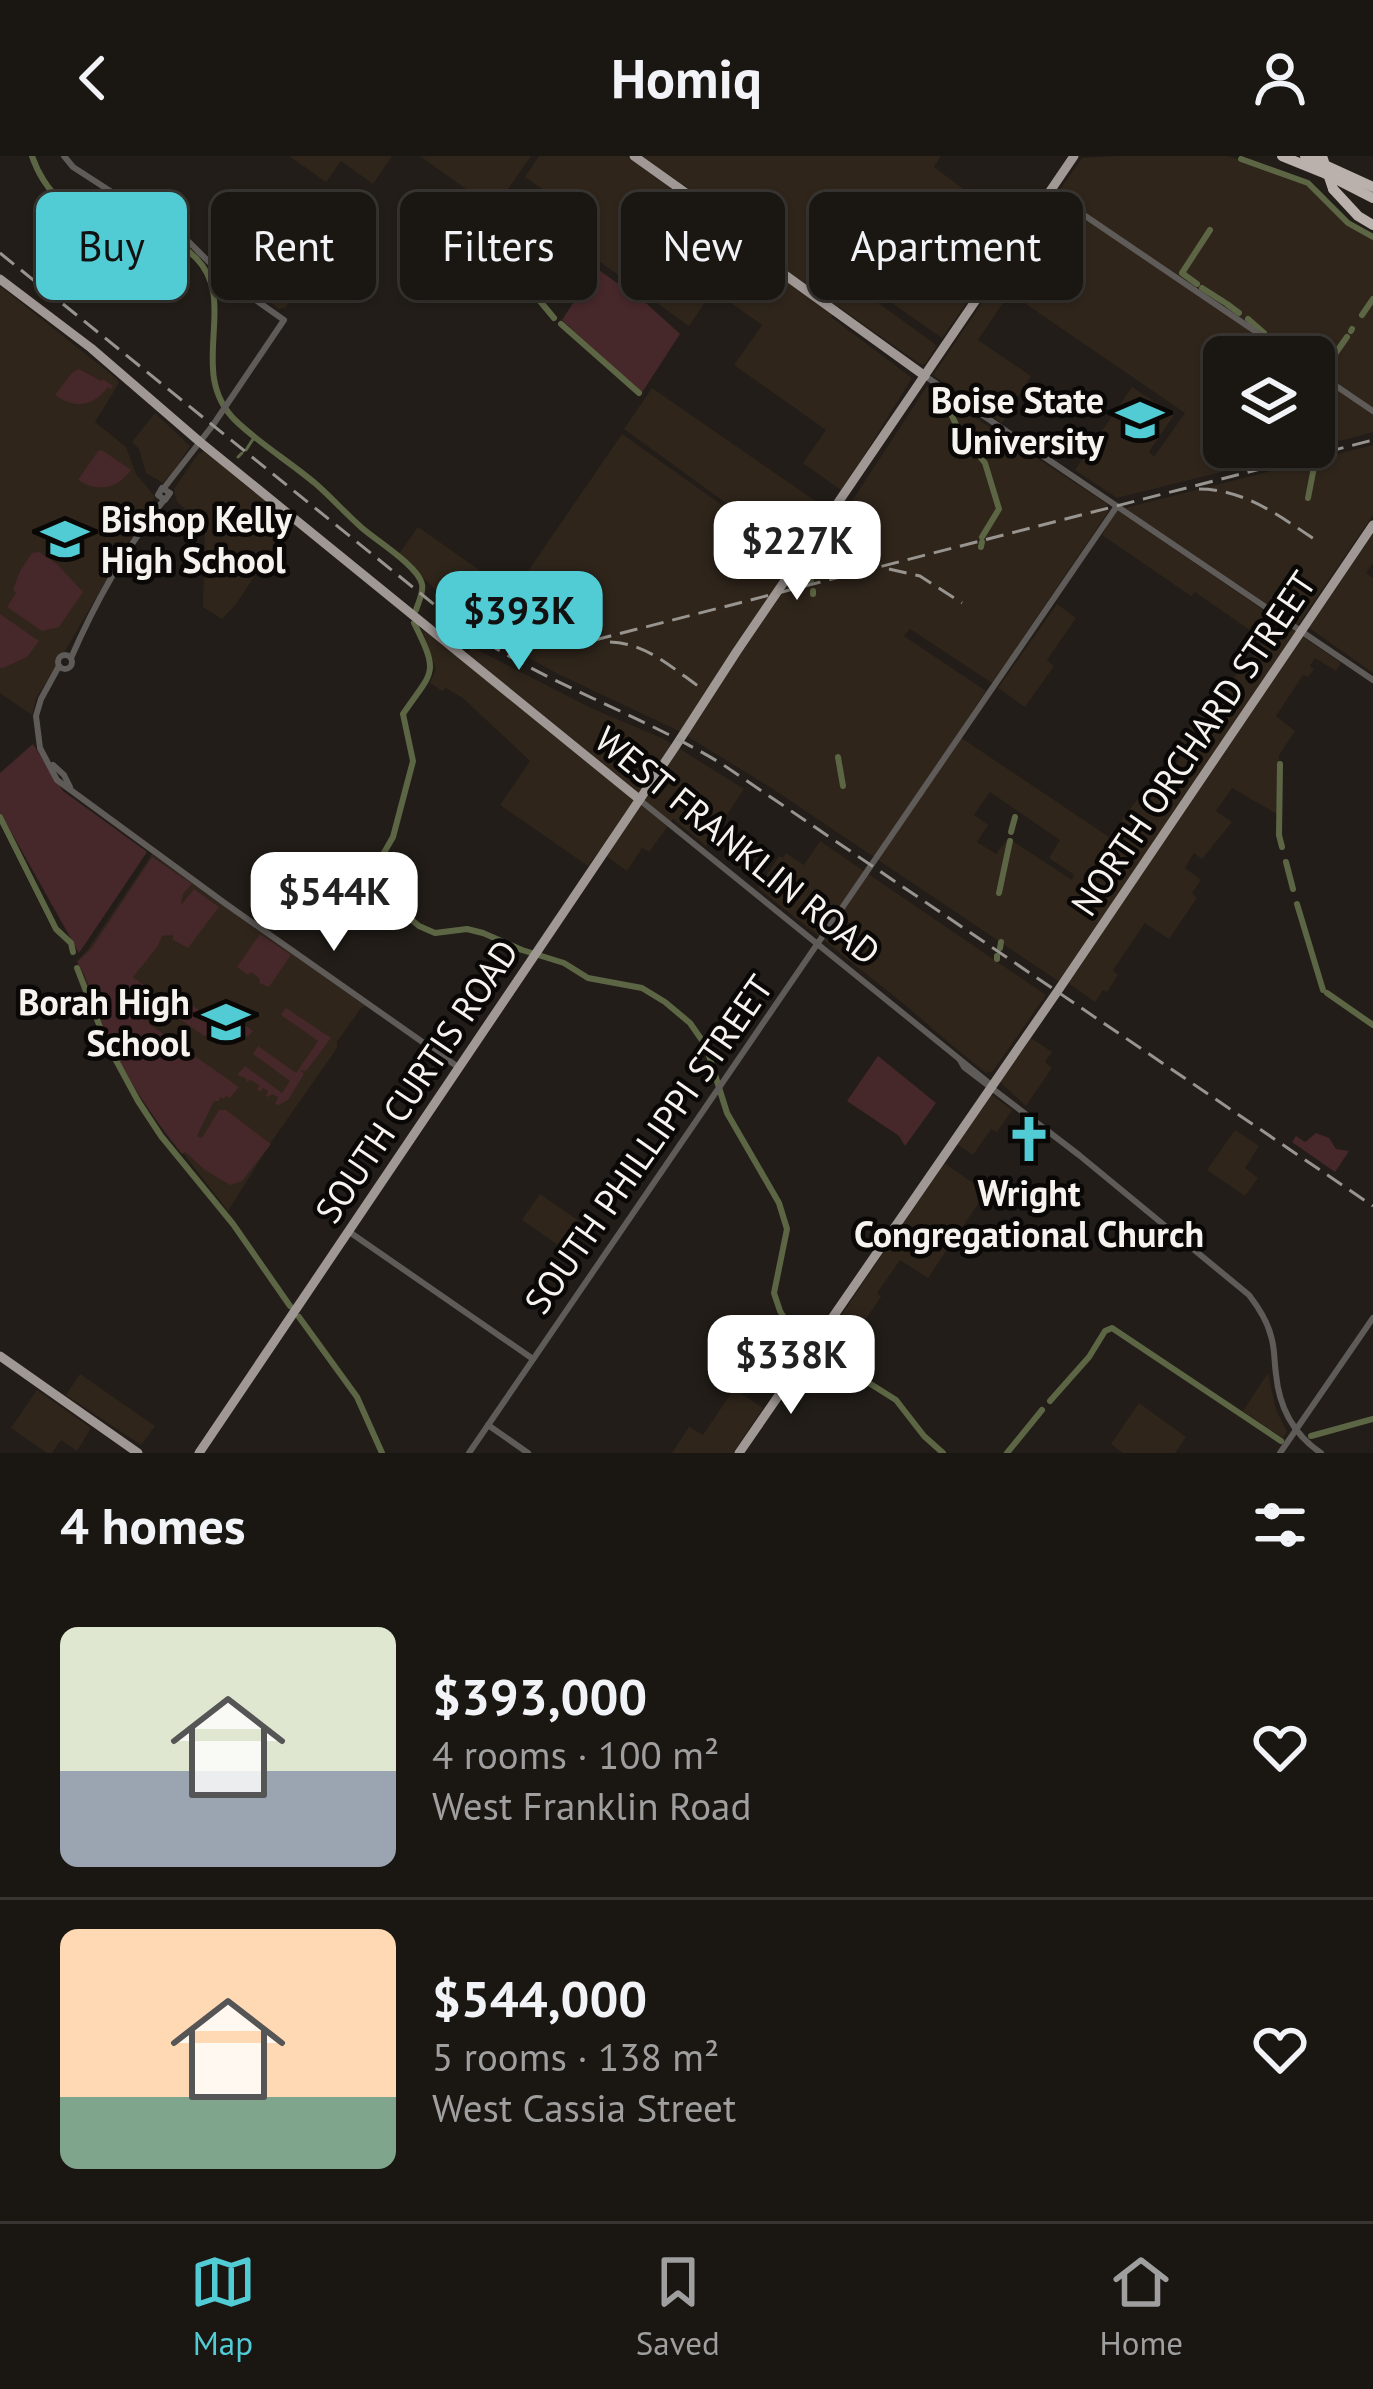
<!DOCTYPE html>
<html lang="en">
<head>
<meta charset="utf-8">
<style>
	body { margin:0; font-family:"PT Sans",sans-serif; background:#272320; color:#f1f3f6; height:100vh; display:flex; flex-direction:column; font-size:45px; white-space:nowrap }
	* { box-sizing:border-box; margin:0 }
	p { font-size:39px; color:#9f9f9f }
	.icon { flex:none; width:66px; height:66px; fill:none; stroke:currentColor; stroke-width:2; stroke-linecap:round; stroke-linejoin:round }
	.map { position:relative; height:1297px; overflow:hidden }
	.side { display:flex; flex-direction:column; background:#1a1612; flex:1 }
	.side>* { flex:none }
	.banner { position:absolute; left:36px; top:36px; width:1302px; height:108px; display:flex; gap:24px }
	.buttons { position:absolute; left:1203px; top:180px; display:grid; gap:24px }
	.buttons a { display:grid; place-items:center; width:132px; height:132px; border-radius:18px; background:#1a1612; box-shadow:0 3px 9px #0004,0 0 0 3px #383532; font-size:60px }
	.price { position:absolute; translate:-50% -102px; padding:0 27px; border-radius:24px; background:#fff; color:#222; font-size:39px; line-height:78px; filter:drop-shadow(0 3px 6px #0008) }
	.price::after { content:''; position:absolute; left:50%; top:72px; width:36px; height:27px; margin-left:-18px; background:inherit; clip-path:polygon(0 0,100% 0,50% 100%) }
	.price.selected { background:#51ccd4; color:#111 }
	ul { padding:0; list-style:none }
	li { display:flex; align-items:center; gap:36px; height:300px; padding:0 60px }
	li+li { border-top:3px solid #383532 }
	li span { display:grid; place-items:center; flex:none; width:336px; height:240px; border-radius:18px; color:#555 }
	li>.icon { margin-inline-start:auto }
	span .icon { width:144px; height:144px; fill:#fffc; stroke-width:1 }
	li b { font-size:51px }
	h2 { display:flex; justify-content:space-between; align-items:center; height:144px; padding:0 60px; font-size:51px }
	.chip { padding:0 42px; border-radius:18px; background:#1a1612; box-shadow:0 3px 9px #0004,0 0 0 3px #383532; font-size:42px; line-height:108px }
	.chip.selected { background:#51ccd4; color:#111 }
	header { display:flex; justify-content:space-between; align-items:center; height:156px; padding:0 60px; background:#1a1612; font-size:54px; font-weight:700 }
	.tabs { display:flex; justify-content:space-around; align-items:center; height:168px; border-top:3px solid #383532; background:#1a1612; font-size:33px; color:#9f9f9f }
	.tabs a { display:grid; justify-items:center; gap:6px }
	.tabs .selected { color:#51ccd4 }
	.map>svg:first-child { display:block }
	.built { fill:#2f251b; fill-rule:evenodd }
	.green { fill:#46272a }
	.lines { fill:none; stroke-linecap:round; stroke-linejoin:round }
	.stream { stroke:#5d6644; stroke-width:3 }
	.canal { stroke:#5d6644; stroke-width:6 }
	.minor { stroke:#5f5b59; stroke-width:6 }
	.major { stroke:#a09895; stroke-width:9 }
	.highway { stroke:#bab0ac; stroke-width:10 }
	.rail { stroke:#98948f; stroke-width:3; stroke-dasharray:18 9; stroke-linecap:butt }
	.highway-bridge { stroke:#bab0ac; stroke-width:10 }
	.labels { text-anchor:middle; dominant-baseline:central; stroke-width:9; stroke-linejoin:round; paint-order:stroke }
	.poi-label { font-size:36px; font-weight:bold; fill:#f6f3ef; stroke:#0a0806; text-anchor:end }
	.street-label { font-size:36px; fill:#f6f3ef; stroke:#0a0806 }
</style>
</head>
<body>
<header><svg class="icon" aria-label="back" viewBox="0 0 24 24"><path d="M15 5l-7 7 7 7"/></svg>Homiq<svg class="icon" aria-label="person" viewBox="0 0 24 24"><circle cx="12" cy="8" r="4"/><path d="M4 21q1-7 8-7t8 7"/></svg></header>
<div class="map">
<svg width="1373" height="1297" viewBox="0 0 1373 1297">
	<rect width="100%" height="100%" fill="#221d18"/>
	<g class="built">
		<path d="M 289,0 L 392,0 L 373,28 L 341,5 L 326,26 Z"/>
		<path d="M 420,0 L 531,0 L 494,53 Z"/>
		<path d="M 539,0 L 626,0 L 746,86 L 689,170 L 574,87 L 588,65 L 525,21 Z"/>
		<path d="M 642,0 L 941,0 L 934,11 L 978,44 L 981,51 L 980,62 L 986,75 L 991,87 L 1003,95 L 942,182 L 856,122 L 852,128 L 935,188 L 936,191 L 925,208 L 920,208 L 839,151 L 831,161 L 912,222 L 842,335 L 803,307 L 826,274 L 734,209 L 762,169 L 717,137 L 755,79 Z"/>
		<path d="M 1116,0 L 1228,0 L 1307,25 L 1322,36 L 1338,56 L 1364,77 L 1373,79 L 1373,276 L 1340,285 L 1314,266 L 1314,201 L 1224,201 L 1224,291 L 1290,291 L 1286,300 L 1117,342 L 1075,314 L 1132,231 L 1174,259 L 1149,296 L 1154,301 L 1185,257 L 995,127 L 1082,2 Z"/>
		<path d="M 260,95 L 301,126 L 286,151 L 279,153 L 240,125 Z"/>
		<path d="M 0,130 L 117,223 L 119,227 L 95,266 L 126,291 L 136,318 L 155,341 L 65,495 L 57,502 L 56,511 L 36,542 L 32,559 L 0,537 Z"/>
		<path d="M 990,135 L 1005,144 L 978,184 L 1031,220 L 1002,267 L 933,219 Z"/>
		<path d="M 927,230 L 1107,348 L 1108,356 L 992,527 L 910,473 L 904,480 L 986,535 L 957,579 L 1109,681 L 1161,612 L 1170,617 L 1185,594 L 1178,589 L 1205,549 L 1213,553 L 1244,507 L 1248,509 L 1264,484 L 1195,436 L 1191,440 L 1102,379 L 1117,354 L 1341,507 L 1336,515 L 1315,502 L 1310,510 L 1314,513 L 1308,521 L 1303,519 L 1276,560 L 1295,575 L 1279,599 L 1280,660 L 1232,632 L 1216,655 L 1232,666 L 1202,703 L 1194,697 L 1185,712 L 1201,724 L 1192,737 L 1197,742 L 1169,783 L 1145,767 L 1113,814 L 1118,819 L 1107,836 L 1103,834 L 1095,846 L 1061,822 L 1058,825 L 776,635 L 679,575 L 558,518 L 509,491 L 489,472 L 622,278 L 809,411 ZM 990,636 L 1060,684 L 1049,702 L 1074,719 L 1072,724 L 1008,682 L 996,698 L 977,686 L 988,669 L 974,659 Z"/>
		<path d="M 652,232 L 830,355 L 799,400 L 624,273 Z"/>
		<path d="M 155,257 L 190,290 L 175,313 L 163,327 L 146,317 L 139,293 L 132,286 Z"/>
		<path d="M 1373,289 L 1373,359 L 1298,469 L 1125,352 Z"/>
		<path d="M 204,295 L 291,366 L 236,448 L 222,463 L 203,451 L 205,376 L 197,363 L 177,346 L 174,333 L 198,298 Z"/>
		<path d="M 418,371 L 505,432 L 482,468 L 440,438 L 399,398 Z"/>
		<path d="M 1373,378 L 1373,407 L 1366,417 L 1373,422 L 1373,517 L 1308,471 Z"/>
		<path d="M 1057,448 L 1076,462 L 1047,504 L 1054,510 L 1025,551 L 998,532 Z"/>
		<path d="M 422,473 L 462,505 L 472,491 L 591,552 L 664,583 L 744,633 L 706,690 L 673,663 L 649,696 L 642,692 L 627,715 L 599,695 L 588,710 L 500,649 L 530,605 L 464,543 L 446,532 L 442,535 L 430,527 L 436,513 Z"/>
		<path d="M 820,685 L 1046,839 L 993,915 L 986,917 L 955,892 L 904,848 L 758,732 L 779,700 L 783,702 L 786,697 L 804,709 Z"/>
		<path d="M 152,698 L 366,850 L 361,852 L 337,886 L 337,892 L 272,985 L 228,1055 L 140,942 L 106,880 L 77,805 L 88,793 Z"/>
		<path d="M 1031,882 L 1052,896 L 1045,906 L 1052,912 L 1026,950 L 1000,926 Z"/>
		<path d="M 992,939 L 1012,954 L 997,976 L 991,973 L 973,999 L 957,988 Z"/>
		<path d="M 1235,974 L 1259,990 L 1245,1012 L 1258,1022 L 1245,1040 L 1207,1014 Z"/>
		<path d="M 944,1007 L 986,1036 L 928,1122 L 900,1104 L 877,1137 L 881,1141 L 830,1214 L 812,1203 Z"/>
		<path d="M 540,1038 L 579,1065 L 561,1091 L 522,1064 Z"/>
		<path d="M 1268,1217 L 1276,1254 L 1287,1276 L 1283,1282 L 1243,1255 Z"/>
		<path d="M 80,1218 L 155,1270 L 141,1289 L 66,1239 Z"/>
		<path d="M 734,1233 L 763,1252 L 733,1297 L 672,1297 L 689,1271 L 703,1279 Z"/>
		<path d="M 37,1234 L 91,1272 L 77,1295 L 61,1284 L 52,1297 L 47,1297 L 11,1272 Z"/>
		<path d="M 1139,1247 L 1186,1281 L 1175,1297 L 1123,1297 L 1111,1288 Z"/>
	</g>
	<g class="green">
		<path d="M 596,112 L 647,148 L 680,178 L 641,238 L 562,164 Z"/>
		<path d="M 79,213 L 101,225 L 103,223 L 113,230 L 111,233 L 108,231 C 93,251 75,253 55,239 L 72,217 Z"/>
		<path d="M 102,294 L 131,314 C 117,333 98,337 78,324 L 98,295 Z"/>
		<path d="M 39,396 L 57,408 L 83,436 L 59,471 L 42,475 L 7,451 L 16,437 L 13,434 L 20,415 L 32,397 Z"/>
		<path d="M 0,458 L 39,485 L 27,501 L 3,512 L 0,512 Z"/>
		<path d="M 33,588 L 63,635 L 147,696 L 79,797 L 0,656 L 0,617 Z"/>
		<path d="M 152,701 L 192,728 L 183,738 L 181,749 L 194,733 L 219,751 L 188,792 L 173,784 L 173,779 L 162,780 L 158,790 L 133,821 L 155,838 L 146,856 L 149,868 L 239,931 L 230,942 L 226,940 L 224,943 L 220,941 L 219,945 L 214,945 L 197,980 L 202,982 L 219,954 L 226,954 L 271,988 L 242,1025 L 230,1029 L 205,1014 L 185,996 L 182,998 C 152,961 126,921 105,877 C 94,854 92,827 77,806 L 91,793 Z"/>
		<path d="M 260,778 L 291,799 L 269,831 L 259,827 L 260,823 L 251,816 L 248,819 L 237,811 Z"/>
		<path d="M 163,840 L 171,846 L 168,851 L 173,851 L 176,857 L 180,854 L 178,858 L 182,862 L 192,849 L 205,858 L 218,850 L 253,875 L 248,881 L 239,875 L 234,880 L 231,878 L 219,889 L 208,881 L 209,878 L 204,880 L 167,854 L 157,868 L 150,863 L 150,857 Z"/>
		<path d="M 286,852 L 331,882 L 306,915 L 300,914 L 304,918 L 288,944 L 279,949 L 275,948 L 278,941 L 272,938 L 268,941 L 266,940 L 268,935 L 263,932 L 260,936 L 257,933 L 259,929 L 250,924 L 247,926 L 245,922 L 237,919 L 245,910 L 282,937 L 290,925 L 253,898 L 258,890 L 296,917 L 318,885 L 281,859 Z"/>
		<path d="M 878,900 L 936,947 L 905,990 L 899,980 L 847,945 Z"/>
		<path d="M 1316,977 L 1329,982 L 1336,993 L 1349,995 L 1335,1016 L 1292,986 L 1296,980 L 1305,986 Z"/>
	</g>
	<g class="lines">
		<g class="stream">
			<path d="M 246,294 L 255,280"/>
			<path d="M 238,301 L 242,297"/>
		</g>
		<g class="canal">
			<path d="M 32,0 C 37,15 48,35 62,45 C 74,54 90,57 105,61 C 136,69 172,78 196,102 C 240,146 185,216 236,265 C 260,288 290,306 316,328 C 332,342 346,358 362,372 C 377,385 418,410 422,428 C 424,436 418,447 416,454"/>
			<path d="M 1241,3 L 1308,27 L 1348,67 L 1373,81"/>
			<path d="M 486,80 L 554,162"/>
			<path d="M 1197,128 L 1182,117 L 1210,74"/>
			<path d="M 1202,132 L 1224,146"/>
			<path d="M 1227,148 L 1239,157"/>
			<path d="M 1362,159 L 1373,143"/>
			<path d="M 1248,163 L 1264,177"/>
			<path d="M 561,168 L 639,237"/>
			<path d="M 1351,175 L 1352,173"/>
			<path d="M 1261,185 L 1267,201"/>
			<path d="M 1335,198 L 1347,181"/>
			<path d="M 1314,209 L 1324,214 L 1331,204"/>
			<path d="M 952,260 L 958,273 L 985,307 L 999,353 L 982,381"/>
			<path d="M 1317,307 L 1328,306 L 1327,298"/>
			<path d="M 1308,342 L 1316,301"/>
			<path d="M 981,391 L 982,386"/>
			<path d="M 808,413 L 811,425"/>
			<path d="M 813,435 L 813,438"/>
			<path d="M 414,467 C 440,519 433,514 403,558 L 413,605 L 393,681 L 374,714 L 374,727 L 381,738 L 419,770 L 435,777 L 467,773 L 483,777 L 522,794 L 564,807 L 588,822 L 642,832 L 665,846 L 690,867 L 706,890 L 727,957 L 779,1047 L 787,1073 L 774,1137 L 780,1155 L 799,1187 L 811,1208 L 825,1218 L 869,1227 L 896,1244 L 924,1280 L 943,1297"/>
			<path d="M 838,601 L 843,630"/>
			<path d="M 1280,608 L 1279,679 L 1282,691"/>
			<path d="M 0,661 L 56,773 L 71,787 L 73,796"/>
			<path d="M 1011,676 L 1015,661"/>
			<path d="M 1286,706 L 1293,733"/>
			<path d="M 999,737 L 1010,685"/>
			<path d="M 1297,748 L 1323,834"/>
			<path d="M 1000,792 L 1001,786"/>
			<path d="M 997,803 L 997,800"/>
			<path d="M 77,812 L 105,884 L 138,945 L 161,980 L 233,1068 L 290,1150"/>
			<path d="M 1327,837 L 1373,869"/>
			<path d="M 299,1161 L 357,1241 L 382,1297"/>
			<path d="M 1050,1245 L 1089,1201 L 1105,1175 L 1112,1172 L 1281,1285"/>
			<path d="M 1311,1280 L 1373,1263"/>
			<path d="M 1007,1297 L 1042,1254"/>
		</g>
		<g class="minor">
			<path d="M 64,0 L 73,11 L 189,86 L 227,124 L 284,164 L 213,269 L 164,332"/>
			<path d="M 1050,36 L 1293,201"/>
			<path d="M 1314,215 L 1373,255"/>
			<path d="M 925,220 L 1373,524"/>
			<path d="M 162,332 L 170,337 L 165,344 L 158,339 Z"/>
			<circle cx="65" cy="506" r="7"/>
			<path d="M 71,502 C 95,447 127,390 164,344"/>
			<path d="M 59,510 L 41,543 L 36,560 L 40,592 L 57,624 L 226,748 L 458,911"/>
			<path d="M 53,609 L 64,619 L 70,631"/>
			<path d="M 641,645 L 989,927"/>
			<path d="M 960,904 L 964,911 L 1079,999 L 1249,1139 C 1259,1152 1267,1164 1271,1180 C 1275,1192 1274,1205 1276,1218 C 1279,1251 1293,1278 1321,1297"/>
			<path d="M 348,1075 L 533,1203"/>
			<path d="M 488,1269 L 528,1297"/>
			<path d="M 469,1297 L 1117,350"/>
			<path d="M 1280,1297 L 1373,1162"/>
		</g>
		<g class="major">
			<path d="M 634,0 L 749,82 L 785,119 L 925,220"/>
			<path d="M 0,123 L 91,192 L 200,286 L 639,643"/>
			<path d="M 0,1200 L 138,1297"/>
			<path d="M 199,1297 L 675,591 L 737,495 L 1074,0"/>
			<path d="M 739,1297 L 1057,836 L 1373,369"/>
		</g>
		<g class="highway">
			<path d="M 1282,0 L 1324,17 L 1373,42"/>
			<path d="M 1305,0 L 1373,31"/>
			<path d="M 1333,33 L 1358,60 L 1373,69"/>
		</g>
		<g class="rail">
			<path d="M 0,97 L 462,471 C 543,527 638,557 722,608 L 1373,1050"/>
			<path d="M 1199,333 C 1246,333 1282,362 1320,387"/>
			<path d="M 889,413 L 920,420 L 962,447"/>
			<path d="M 487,478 C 523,489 554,490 591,485 L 1373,284"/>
			<path d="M 610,486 C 645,487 670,510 698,530"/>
		</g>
		<path class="highway-bridge" d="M 1322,0 L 1333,33"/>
	</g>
	<defs>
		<symbol id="university-bare" viewBox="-9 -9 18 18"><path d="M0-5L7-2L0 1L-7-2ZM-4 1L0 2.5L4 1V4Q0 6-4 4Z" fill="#51ccd4" stroke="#0a0806" stroke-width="2.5" paint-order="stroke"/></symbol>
		<symbol id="school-bare" viewBox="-9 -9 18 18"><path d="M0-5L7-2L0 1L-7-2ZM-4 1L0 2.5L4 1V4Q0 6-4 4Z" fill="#51ccd4" stroke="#0a0806" stroke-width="2.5" paint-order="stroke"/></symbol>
		<symbol id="church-bare" viewBox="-9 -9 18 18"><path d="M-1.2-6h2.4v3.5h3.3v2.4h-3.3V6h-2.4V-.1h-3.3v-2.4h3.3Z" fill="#51ccd4" stroke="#0a0806" stroke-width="2.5" paint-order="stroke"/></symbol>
	</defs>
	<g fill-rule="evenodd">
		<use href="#university-bare" x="1107" y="231" width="66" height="66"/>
		<use href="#school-bare" x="32" y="350" width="66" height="66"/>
		<use href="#school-bare" x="193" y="833" width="66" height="66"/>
		<use href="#church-bare" x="996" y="950" width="66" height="66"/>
	</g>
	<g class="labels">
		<g class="poi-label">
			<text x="1104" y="243">Boise State<tspan x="1104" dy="41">University</tspan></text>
			<text x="101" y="362" text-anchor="start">Bishop Kelly<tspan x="101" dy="41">High School</tspan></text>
			<text x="190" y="845">Borah High<tspan x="190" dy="41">School</tspan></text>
			<text x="1029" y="1036" text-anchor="middle">Wright<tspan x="1029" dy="41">Congregational Church</tspan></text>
		</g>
		<g class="street-label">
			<text transform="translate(1193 587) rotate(-56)">NORTH ORCHARD STREET</text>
			<text transform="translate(738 689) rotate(39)">WEST FRANKLIN ROAD</text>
			<text transform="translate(416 925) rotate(-56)">SOUTH CURTIS ROAD</text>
			<text transform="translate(648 988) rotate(-55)">SOUTH PHILLIPPI STREET</text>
		</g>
	</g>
</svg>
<div class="buttons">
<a><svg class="icon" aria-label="layers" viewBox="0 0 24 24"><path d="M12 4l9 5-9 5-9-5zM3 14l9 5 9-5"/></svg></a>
</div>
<b class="price" style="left:797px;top:447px">$227K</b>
<b class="price selected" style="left:519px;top:517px">$393K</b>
<b class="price" style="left:334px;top:798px">$544K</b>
<b class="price" style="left:791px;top:1261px">$338K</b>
<div class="banner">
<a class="chip selected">Buy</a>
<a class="chip">Rent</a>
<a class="chip">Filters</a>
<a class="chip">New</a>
<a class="chip">Apartment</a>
</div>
</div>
<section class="side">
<h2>4 homes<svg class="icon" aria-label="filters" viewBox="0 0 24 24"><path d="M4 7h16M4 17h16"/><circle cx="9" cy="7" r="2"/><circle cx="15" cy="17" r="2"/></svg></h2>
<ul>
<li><span style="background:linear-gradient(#dfe7d0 60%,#9aa5b1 0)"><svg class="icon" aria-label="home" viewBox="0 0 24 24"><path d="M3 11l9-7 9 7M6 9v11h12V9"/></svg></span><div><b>$393,000</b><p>4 rooms · 100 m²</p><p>West Franklin Road</p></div><svg class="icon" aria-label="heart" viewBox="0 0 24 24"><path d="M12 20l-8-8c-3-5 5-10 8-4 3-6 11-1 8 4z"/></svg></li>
<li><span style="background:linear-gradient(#ffd9b3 70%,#7fa58c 0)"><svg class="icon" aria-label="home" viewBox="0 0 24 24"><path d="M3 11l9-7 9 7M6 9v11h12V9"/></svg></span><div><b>$544,000</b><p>5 rooms · 138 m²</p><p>West Cassia Street</p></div><svg class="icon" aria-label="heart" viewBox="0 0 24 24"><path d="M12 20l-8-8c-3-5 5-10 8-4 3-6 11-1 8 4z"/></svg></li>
</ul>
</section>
<nav class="tabs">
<a class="selected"><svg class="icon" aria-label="map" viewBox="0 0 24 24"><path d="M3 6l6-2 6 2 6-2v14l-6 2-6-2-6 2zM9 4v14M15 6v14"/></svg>Map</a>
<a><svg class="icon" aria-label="saved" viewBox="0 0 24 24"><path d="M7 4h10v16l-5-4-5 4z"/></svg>Saved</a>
<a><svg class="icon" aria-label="home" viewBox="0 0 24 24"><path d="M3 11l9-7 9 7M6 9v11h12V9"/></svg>Home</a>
</nav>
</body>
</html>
